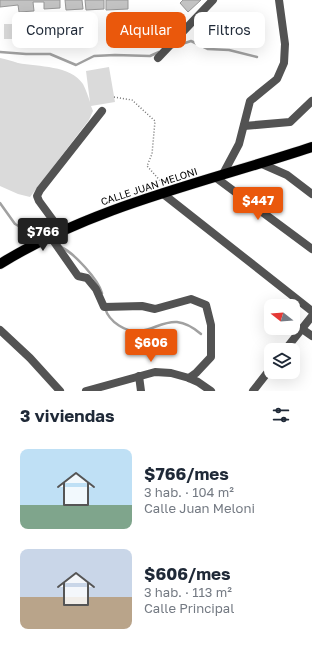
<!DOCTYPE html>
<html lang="es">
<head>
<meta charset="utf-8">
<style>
	body { margin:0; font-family:"Golos Text",sans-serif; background:#f2f2f3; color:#1f2937; height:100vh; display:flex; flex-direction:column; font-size:15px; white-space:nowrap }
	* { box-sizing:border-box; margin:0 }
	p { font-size:13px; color:#747a83 }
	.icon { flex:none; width:22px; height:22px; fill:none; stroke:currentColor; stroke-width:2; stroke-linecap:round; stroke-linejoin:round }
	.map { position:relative; height:391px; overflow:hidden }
	.panel { display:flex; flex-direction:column; background:#fff; flex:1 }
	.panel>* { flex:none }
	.banner { position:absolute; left:12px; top:12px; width:288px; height:36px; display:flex; gap:8px }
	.needle { width:26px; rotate:287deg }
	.tools { position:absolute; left:264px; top:299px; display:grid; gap:8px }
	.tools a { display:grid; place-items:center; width:36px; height:36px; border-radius:8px; background:#fff; box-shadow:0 4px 16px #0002; font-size:20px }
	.price { position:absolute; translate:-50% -34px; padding:0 9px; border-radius:4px; background:#ea580c; color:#fff; font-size:13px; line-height:26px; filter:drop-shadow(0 1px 2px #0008) }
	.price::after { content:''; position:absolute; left:50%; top:24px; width:12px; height:9px; margin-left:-6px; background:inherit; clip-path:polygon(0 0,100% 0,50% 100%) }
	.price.on { background:#222; color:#fff }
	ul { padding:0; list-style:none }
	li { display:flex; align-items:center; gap:12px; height:100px; padding:0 20px }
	li span { display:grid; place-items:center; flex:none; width:112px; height:80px; border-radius:8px; color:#555 }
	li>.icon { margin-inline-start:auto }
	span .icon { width:48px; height:48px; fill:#fffc; stroke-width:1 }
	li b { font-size:17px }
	h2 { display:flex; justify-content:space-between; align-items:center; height:48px; padding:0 20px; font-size:17px }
	.tag { padding:0 14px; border-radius:8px; background:#fff; box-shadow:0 4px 16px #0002; font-size:14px; line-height:36px }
	.tag.on { background:#ea580c; color:#fff }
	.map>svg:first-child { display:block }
	.green { fill:#dadada }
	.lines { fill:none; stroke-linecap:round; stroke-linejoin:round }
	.stream { stroke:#a1a1a1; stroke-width:2.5 }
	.building { fill:#c3c3c3; stroke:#979797 }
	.major-casing { stroke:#dbdbdb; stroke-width:11 }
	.path { stroke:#757575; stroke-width:1.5; stroke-dasharray:1 2; stroke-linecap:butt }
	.minor { stroke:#535353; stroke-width:8 }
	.major { stroke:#000; stroke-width:10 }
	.labels { text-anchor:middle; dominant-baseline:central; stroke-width:3; stroke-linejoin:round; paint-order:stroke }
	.street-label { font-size:10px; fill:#000; stroke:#fff }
</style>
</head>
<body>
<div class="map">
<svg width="312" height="391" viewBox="0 0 312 391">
	<rect width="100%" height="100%" fill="#fff"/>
	<g class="green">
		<rect x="4" y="24" width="32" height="15"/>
		<path d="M 44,24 L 75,25 L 75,40 L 44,40 Z"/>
		<path d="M 0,58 C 6,59 12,61 18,63 C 39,67 70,65 83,84 C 86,90 88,96 90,102 L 86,71 L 109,67 L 115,102 L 91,106 L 93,111 L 89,120 L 30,197 L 18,194 L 0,186 Z"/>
	</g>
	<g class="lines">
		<g class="stream">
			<path d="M 173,47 L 191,41 L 208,49 L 229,50 L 257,57"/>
			<path d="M 0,52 L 26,54 L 50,54 L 76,65 L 94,56 L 115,55 L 150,56 L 159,52"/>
			<path d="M 0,203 L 15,224 L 40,238"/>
			<path d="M 61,247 C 74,253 98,279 102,293"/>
			<path d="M 105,308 C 109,322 126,333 141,331 C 154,329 164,321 177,322 C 187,323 194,328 201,334"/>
		</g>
	</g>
	<g class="building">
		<path d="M 0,0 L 60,0 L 60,8 L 44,9 L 44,2 L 33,2 L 34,11 L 19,12 L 18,5 L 0,7 Z"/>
		<path d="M 65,0 L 82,0 L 83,9 L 66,10 Z"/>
		<path d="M 85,0 L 104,0 L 104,9 L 86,10 Z"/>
		<path d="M 106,0 L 128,0 L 128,9 L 106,10 Z"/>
		<path d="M 183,0 L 201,0 L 188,12 L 180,3 Z"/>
	</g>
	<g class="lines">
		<defs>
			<path id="major" d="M 0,264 C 95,205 207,182 312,147"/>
		</defs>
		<use href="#major" class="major-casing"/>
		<path class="path" d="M 114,97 L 132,100 L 155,121 L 152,154 L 147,166 L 163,184"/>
		<g class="minor">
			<path d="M 158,58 L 213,0"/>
			<path d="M 244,126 L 290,122 L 312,101"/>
			<path d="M 262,164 L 287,175 L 312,194"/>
			<path d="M 223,174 L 239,144 L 250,101 L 277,79 L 284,63 L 285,44 L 279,0"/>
			<path d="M 215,177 L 312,249"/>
			<path d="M 162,193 L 312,311"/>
			<path d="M 61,231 L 39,201 L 37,196 L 40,190 L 102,111"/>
			<path d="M 50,236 L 78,276 L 87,278 L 96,289 L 104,307 L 142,306 L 155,309 L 191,299 L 206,305 L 211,325 L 211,357 L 196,373 L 189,378"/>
			<path d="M 302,329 L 312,336"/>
			<path d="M 0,330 L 30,358 L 60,391"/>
			<path d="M 285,350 L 312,316"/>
			<path d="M 139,376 L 141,391"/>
			<path d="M 86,391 L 155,372 L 171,373 L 189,378 L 198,382 L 211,391"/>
			<path d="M 253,391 L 271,368"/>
		</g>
		<use href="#major" class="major"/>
	</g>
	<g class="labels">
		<g class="street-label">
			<text transform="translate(149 186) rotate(-18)">CALLE JUAN MELONI</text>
		</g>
	</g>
</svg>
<div class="tools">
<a><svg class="needle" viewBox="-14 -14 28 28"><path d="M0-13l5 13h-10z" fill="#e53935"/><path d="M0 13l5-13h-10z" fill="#747a83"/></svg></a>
<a><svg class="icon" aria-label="layers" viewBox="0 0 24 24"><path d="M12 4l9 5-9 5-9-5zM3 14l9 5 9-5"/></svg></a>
</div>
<b class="price" style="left:258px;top:221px">$447</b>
<b class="price on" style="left:43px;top:252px">$766</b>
<b class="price" style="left:151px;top:363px">$606</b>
<div class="banner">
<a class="tag">Comprar</a>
<a class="tag on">Alquilar</a>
<a class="tag">Filtros</a>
</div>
</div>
<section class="panel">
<h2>3 viviendas<svg class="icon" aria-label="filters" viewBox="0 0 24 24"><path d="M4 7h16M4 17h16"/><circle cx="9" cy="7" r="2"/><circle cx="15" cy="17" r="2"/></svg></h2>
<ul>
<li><span style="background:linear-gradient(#bfe0f5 70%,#7fa58c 0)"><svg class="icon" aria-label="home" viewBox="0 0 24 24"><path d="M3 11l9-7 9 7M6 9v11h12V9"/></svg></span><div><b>$766/mes</b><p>3 hab. · 104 m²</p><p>Calle Juan Meloni</p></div></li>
<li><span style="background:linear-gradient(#c9d6e8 60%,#b9a48a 0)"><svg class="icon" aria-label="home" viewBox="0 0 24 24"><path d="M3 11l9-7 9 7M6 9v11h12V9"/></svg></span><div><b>$606/mes</b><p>3 hab. · 113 m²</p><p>Calle Principal</p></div></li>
</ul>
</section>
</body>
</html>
